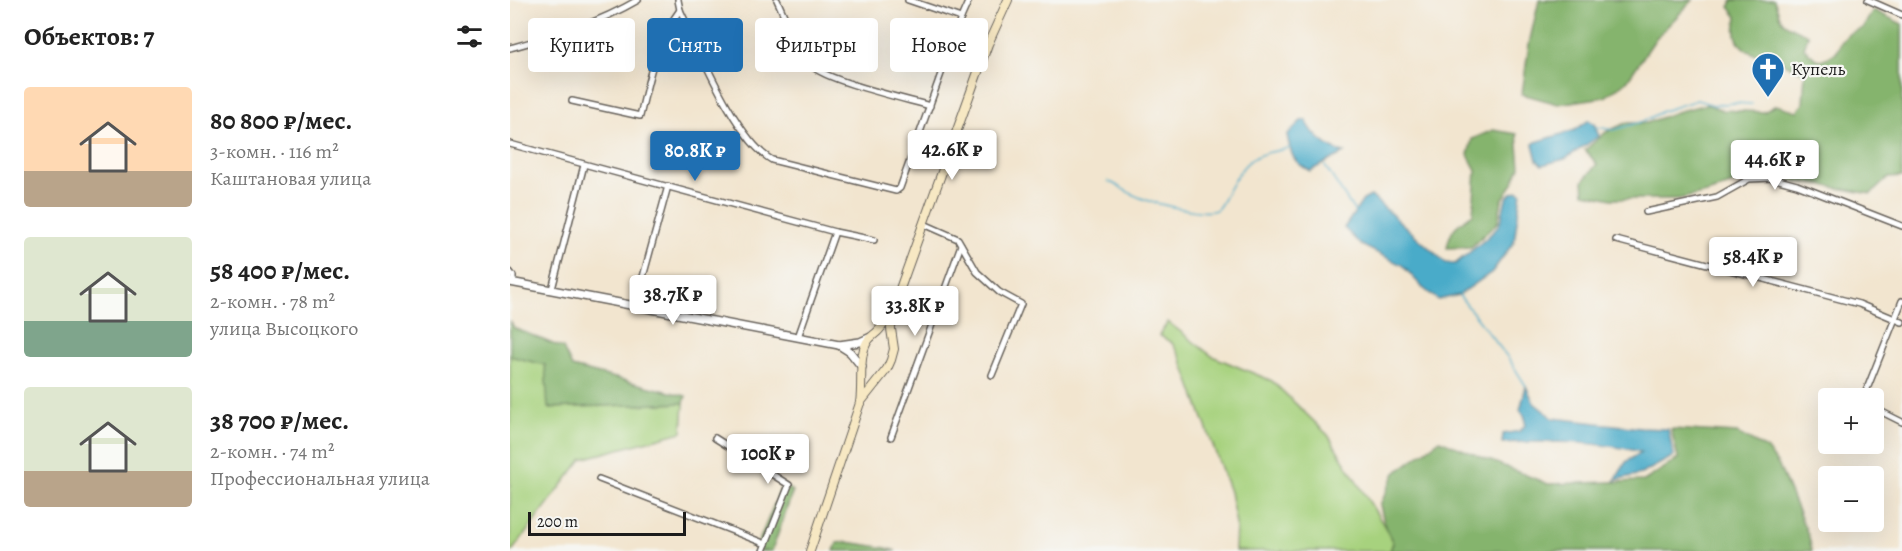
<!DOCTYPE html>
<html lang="ru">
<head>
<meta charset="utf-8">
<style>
	body { margin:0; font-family:Alegreya,serif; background:#f2f2f2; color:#222; height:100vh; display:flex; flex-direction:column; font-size:22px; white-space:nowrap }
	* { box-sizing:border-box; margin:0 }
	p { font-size:20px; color:#767676 }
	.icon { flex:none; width:33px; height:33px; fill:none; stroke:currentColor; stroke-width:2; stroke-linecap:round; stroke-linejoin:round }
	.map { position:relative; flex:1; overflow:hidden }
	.drawer { display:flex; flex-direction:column; background:#fff; width:510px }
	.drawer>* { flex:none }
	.top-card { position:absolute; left:18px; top:18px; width:570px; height:54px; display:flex; gap:12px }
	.tools { position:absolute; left:1308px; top:388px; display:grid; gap:12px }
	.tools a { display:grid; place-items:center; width:66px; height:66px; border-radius:6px; background:#fff; box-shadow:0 6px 24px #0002; font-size:30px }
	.scale { position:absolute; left:18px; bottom:15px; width:158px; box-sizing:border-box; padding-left:6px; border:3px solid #1c1c1c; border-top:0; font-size:16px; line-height:21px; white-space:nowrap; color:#1c1c1c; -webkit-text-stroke:4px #f6f6f2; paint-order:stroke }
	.price { position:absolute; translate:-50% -51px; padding:0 14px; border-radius:6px; background:#fff; color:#222; font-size:20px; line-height:39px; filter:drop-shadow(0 2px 3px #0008) }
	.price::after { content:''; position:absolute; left:50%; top:36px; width:18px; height:14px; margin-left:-9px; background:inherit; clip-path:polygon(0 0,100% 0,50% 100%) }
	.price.current { background:#1f6fb2; color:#fff }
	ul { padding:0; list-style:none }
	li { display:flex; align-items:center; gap:18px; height:150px; padding:0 24px }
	li span { display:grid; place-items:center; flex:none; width:168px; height:120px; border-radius:6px; color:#555 }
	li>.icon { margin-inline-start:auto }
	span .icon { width:72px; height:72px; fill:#fffc; stroke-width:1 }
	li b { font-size:26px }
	h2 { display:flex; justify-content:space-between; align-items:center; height:72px; padding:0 24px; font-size:26px }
	.pill { padding:0 21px; border-radius:6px; background:#fff; box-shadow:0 6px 24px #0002; font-size:21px; line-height:54px }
	.pill.current { background:#1f6fb2; color:#fff }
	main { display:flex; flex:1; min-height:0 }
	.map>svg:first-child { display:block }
	.green { fill:#a7d27e; stroke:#62774d; stroke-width:1.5 }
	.forest { fill:#85b46d; stroke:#506844; stroke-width:1.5 }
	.water { fill:#4aabc9; stroke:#336472; stroke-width:1.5 }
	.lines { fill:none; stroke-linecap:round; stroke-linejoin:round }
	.stream { stroke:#4aabc9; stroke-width:1.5 }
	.minor-casing { stroke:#67625b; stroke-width:8 }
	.tertiary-casing { stroke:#67625b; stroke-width:10 }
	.secondary-casing { stroke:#67625b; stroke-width:10 }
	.minor { stroke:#fff; stroke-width:5 }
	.tertiary { stroke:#fff; stroke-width:7 }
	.secondary { stroke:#f7e8c3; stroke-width:8 }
	.labels { text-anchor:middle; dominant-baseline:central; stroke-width:4.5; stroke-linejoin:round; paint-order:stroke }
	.poi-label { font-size:18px; fill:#1c1c1c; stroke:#f6f6f2; text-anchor:start }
</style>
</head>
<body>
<main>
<section class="drawer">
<h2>Объектов: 7<svg class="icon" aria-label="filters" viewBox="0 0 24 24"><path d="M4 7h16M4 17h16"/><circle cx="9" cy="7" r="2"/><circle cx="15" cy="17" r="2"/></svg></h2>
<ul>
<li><span style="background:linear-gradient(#ffd9b3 70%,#b9a48a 0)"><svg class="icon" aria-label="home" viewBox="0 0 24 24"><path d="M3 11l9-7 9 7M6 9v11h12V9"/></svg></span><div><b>80 800 ₽/мес.</b><p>3-комн. · 116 m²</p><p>Каштановая улица</p></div></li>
<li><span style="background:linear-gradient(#dfe7d0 70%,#7fa58c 0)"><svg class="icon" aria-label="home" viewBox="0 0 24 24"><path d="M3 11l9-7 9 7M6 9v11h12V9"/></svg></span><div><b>58 400 ₽/мес.</b><p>2-комн. · 78 m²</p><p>улица Высоцкого</p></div></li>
<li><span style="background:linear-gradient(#dfe7d0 70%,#b9a48a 0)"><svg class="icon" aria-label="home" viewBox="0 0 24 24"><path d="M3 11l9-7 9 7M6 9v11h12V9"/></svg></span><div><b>38 700 ₽/мес.</b><p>2-комн. · 74 m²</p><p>Профессиональная улица</p></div></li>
</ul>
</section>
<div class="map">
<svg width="1392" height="551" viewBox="0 0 1392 551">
	<rect width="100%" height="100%" fill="#f6f6f2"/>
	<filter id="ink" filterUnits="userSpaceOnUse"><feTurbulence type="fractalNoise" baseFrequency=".0167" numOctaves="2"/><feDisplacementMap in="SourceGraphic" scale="12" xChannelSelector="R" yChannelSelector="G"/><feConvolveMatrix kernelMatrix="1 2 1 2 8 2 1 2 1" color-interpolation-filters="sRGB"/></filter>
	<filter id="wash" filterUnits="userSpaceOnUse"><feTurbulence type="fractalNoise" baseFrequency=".008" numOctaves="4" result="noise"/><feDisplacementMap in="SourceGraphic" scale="24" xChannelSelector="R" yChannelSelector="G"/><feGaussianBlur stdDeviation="1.35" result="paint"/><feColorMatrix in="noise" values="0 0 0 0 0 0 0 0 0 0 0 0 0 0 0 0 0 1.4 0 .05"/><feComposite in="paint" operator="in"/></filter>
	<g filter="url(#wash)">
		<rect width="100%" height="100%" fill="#f2e5cf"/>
		<g class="green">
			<path d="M 658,322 L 702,356 L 762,381 L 818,435 L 875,527 L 883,543 L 880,551 L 725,551 L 726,524 L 720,492 L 670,356 L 662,343 L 649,335 Z"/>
			<path d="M 0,356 L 35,365 L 39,408 L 174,403 L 172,432 L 72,459 L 2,551 L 0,551 Z"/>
		</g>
		<g class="forest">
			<path d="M 1029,0 L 1183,0 L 1146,38 L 1117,81 L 1095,97 L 1048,104 L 1012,94 L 1019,44 Z"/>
			<path d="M 1223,0 L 1264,0 C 1267,6 1268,14 1271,19 C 1275,27 1291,31 1298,35 L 1294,48 C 1308,63 1310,63 1327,52 L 1331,42 L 1340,33 L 1353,28 L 1363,10 L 1392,24 L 1392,177 L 1378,178 L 1361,194 L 1242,173 L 1220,185 L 1197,193 L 1168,199 L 1102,199 L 1074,193 L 1073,181 L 1087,164 L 1075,150 L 1096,132 L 1116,123 L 1137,123 L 1166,112 L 1197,104 L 1212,110 L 1254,112 L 1266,105 L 1287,111 L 1293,104 L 1295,73 C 1283,68 1272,62 1260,58 C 1255,56 1250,56 1246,55 C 1226,47 1223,35 1227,17 L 1219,7 Z"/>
			<path d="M 983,130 L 1007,134 L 1010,167 L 1002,185 L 992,200 L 988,222 L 961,247 L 937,248 C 940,228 947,225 963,214 L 966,170 L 958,155 L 962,139 Z"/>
			<path d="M 0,320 L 4,328 L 53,348 L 62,367 L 176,396 L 174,403 L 38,408 L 35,365 L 0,356 Z"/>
			<path d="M 1161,429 L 1227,433 L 1257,449 L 1269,466 L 1299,537 L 1302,551 L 880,551 L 883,543 L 875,527 L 870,505 L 885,473 L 930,440 L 1038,484 L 1134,481 L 1165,461 L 1168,458 Z"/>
			<path d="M 272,485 L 283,491 L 262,551 L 245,551 Z"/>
			<path d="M 337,542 L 376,548 L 386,551 L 324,551 L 327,543 Z"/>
		</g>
		<g class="water">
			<path d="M 796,120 C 803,136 818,148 834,153 L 800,171 C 782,162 781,154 777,135 L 791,121 Z"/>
			<path d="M 1079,120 L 1084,124 L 1089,136 L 1055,159 L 1032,165 L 1027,160 L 1023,144 L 1026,142 L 1065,130 Z"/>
			<path d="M 1008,191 L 1011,192 L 1004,242 L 982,272 L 949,295 L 928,300 L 913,288 L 892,265 L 851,245 L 834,228 L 853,200 L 861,196 L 936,263 L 945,264 C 959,252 977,240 988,226 C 997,214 989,194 1008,191 Z"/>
			<path d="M 1016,386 L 1024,403 L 1043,418 L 1131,428 L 1158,429 L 1164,456 L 1131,474 L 1105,480 L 1116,462 L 1131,452 C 1086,441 1039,441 992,443 L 993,434 L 1010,431 L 1015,425 L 1015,417 L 1010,410 Z"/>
		</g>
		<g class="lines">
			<g class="stream">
				<path d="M 1086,127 L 1104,130 L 1134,121 L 1153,111 L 1187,100 L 1204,105 L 1223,103 L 1242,104"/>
				<path d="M 815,166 L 845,212"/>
				<path d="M 598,181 C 609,186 619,194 631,198 C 643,203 698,217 707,209 C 712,205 715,195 719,189 C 737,156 744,155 780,148"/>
				<path d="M 949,295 L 999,359 L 1016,386"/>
			</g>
		</g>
	</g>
	<g filter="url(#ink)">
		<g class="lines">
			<defs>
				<g id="minor">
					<path d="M 168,0 L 170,10 C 189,49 226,140 262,160 L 386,191 L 390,188 L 451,18 L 459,0"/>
					<path d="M 267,0 C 277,21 286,48 302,66 C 317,81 396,99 420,106"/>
					<path d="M 398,0 L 451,18"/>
					<path d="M 1358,0 L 1392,15"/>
					<path d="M 0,48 C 47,35 85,25 128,0"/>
					<path d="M 62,101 L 130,116 C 140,75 144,45 170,10"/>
					<path d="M 0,144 L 325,232 L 364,240"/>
					<path d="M 1136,212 L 1207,197 L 1239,179 L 1261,178 L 1287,185 L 1392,226"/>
					<path d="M 414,224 L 448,239 L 467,272 L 489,292 L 511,304 L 482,375"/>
					<path d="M 1106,240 L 1349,304 L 1392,322"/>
					<path d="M 0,272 L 3,276 L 3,282"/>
					<path d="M 42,289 L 74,165"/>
					<path d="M 125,306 L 158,186"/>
					<path d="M 288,337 L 325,232"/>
					<path d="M 1353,399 L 1392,301"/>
					<path d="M 1364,408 L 1392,422"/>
					<path d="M 381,437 L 451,245"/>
					<path d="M 205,438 L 279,485 L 253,551"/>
					<path d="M 89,479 L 256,544"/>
				</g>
				<g id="tertiary">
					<path d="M 0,282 L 329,345 L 350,342 L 361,337"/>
					<path d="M 329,345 L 340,352 L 352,367"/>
				</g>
				<g id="secondary">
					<path d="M 350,403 L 377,369 L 381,360 L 384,349 L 381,329 L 382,311 L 478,44 L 498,0"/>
					<path d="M 300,551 L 350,403 C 353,383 348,358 357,342 C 360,337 364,335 367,332 C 373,326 377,319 382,313"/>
				</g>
			</defs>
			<use href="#minor" class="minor-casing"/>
			<use href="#tertiary" class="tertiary-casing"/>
			<use href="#secondary" class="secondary-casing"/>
			<use href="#minor" class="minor"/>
			<use href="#tertiary" class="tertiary"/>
			<use href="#secondary" class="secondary"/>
		</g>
	</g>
	<defs>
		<symbol id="church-pin" viewBox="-11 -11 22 30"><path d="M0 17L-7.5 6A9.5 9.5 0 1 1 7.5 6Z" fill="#1f6fb2" stroke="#f6f6f2"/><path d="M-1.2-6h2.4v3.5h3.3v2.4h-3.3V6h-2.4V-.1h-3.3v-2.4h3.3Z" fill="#fff"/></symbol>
	</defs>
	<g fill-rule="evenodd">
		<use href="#church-pin" x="1239" y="50" width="38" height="52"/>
	</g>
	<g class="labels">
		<g class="poi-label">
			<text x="1281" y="69">Купель</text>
		</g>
	</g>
</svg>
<div class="tools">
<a>+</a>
<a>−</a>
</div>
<div class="scale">200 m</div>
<b class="price" style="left:442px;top:181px">42.6K ₽</b>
<b class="price current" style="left:185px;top:182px">80.8K ₽</b>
<b class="price" style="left:1265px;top:191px">44.6K ₽</b>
<b class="price" style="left:1243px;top:288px">58.4K ₽</b>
<b class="price" style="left:163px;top:326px">38.7K ₽</b>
<b class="price" style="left:405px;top:337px">33.8K ₽</b>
<b class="price" style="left:258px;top:485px">100K ₽</b>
<div class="top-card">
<a class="pill">Купить</a>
<a class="pill current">Снять</a>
<a class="pill">Фильтры</a>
<a class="pill">Новое</a>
</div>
</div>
</main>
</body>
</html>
